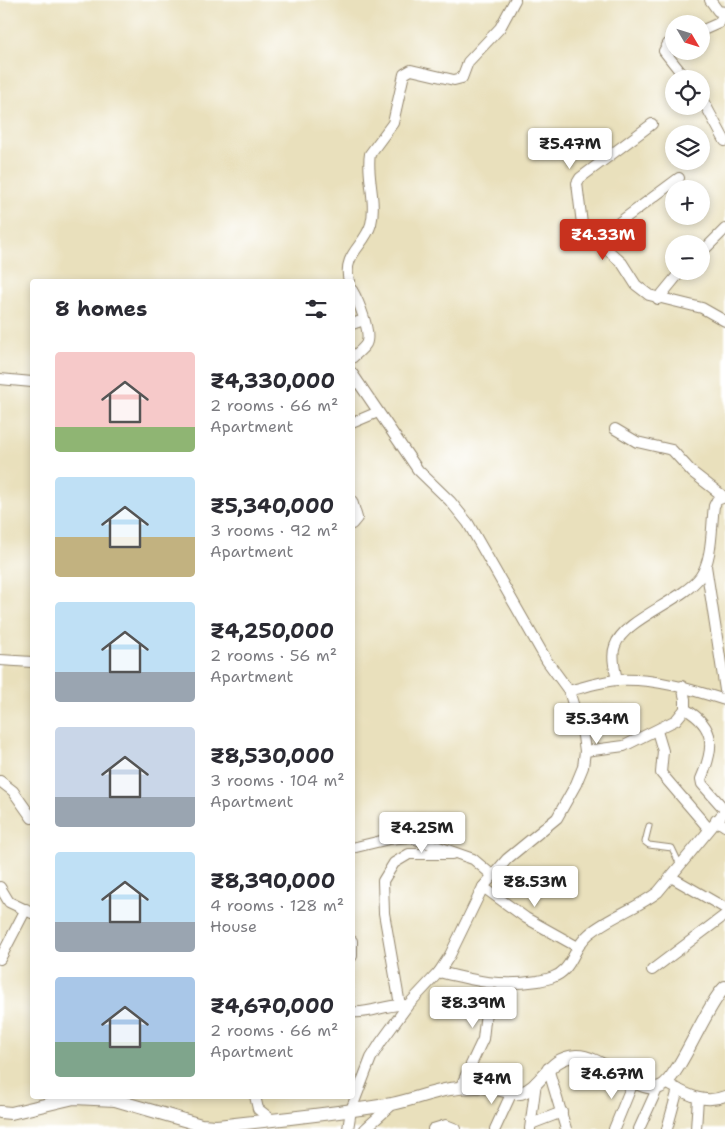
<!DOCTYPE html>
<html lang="en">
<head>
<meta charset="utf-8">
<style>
	body { margin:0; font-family:"Shantell Sans",sans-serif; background:#f2f2f3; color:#2b2b33; height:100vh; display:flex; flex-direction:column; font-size:19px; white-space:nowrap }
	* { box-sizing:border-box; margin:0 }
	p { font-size:16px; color:#7c7c81 }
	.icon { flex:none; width:28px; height:28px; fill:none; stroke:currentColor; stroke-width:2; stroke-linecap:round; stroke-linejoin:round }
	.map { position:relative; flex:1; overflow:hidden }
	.panel { position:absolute; left:30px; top:279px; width:325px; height:820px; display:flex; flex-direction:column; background:#fff; border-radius:5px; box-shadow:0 2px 8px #0003 }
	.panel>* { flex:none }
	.needle { width:32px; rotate:128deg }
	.fabs { position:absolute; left:665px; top:15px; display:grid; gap:10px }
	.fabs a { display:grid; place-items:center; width:45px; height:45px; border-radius:50%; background:#fff; box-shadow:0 2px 8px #0003; font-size:25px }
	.price { position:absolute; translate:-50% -42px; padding:0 11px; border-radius:5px; background:#fff; color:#222; font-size:16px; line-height:32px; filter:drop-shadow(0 1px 2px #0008) }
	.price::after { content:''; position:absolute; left:50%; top:30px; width:15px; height:11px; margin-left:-8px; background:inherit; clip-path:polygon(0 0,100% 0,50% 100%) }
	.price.on { background:#c8321e; color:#fff }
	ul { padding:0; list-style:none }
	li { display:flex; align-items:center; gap:15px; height:125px; padding:0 25px }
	li span { display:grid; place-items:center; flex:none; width:140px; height:100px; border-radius:5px; color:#555 }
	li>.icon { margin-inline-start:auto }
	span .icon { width:60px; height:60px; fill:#fffc; stroke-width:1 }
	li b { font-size:21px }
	h2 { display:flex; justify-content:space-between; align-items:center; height:60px; padding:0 25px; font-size:21px }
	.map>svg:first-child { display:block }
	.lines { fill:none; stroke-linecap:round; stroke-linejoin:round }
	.service-casing { stroke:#92856d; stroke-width:7 }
	.minor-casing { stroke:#92856d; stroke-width:12 }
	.tertiary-casing { stroke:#92856d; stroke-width:14 }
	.service { stroke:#fff; stroke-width:5 }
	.minor { stroke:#fff; stroke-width:10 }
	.tertiary { stroke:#fff; stroke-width:12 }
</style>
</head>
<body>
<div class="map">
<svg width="725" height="1129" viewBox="0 0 725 1129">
	<rect width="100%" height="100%" fill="#fff"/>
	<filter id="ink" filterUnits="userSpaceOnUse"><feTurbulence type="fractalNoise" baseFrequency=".02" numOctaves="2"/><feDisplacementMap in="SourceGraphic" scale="10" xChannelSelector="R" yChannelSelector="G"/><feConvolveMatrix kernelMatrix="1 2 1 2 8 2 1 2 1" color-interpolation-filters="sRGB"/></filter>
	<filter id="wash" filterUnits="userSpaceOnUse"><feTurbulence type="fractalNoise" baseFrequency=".0096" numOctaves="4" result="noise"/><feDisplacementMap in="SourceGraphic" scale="20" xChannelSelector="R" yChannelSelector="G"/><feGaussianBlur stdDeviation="1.12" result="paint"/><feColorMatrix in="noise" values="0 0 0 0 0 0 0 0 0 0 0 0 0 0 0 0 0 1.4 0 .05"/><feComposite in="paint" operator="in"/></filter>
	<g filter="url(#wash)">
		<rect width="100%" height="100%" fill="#e9e0bc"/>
	</g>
	<g filter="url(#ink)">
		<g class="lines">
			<defs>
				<path id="service" d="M 649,826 L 645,842 L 649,845 L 672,848 L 680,865"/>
				<g id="minor">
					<path d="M 710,0 L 718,11 L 725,12"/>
					<path d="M 701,31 L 719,23 L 725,12"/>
					<path d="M 674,42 L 668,44 L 664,51 L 686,79"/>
					<path d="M 701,97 L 725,141"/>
					<path d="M 679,178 L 605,233 L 600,243 L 622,263 L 636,285 L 649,295 L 702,308 L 725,321"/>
					<path d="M 600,243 L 582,224 L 577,183 L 580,178 L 652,124"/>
					<path d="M 701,253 L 725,229"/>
					<path d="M 349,281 C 342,254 365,246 371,224 C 377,201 366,175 370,154 L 393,123 L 404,74 L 411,70 L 454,80 L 462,78 L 468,62 L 500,28 L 515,0"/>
					<path d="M 352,290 C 358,300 372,333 366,344 C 363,349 357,353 352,358"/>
					<path d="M 658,299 L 681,271"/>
					<path d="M 352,324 L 364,320"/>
					<path d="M 0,379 L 32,382"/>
					<path d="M 352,423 L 378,412"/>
					<path d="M 615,429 L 637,442 L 672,450 L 692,472 L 723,496"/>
					<path d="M 352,501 L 357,518 L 352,524"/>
					<path d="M 706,566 L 725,690"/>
					<path d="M 0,660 L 32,662"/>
					<path d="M 617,680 C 615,670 611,656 615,646 C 623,620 682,601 700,577 C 713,559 711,527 714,506 L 717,500 L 725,497"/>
					<path d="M 569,691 C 584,687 602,681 618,680 C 655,678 690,689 725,700"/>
					<path d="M 685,709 C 717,727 714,749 701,779 L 702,784 L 725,810"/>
					<path d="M 657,731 L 663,751 L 661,773 L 709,829"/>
					<path d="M 585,751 L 624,746 L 676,720 L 685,709 L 685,699 L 682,686"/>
					<path d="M 0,781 L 13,791 L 32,818"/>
					<path d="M 716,820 L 725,826"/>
					<path d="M 352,848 L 389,839 L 410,837 L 473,859 L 492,875"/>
					<path d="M 671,877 L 725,908"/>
					<path d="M 0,887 L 9,902 L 32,913"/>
					<path d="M 483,887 L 526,918 L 576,946"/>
					<path d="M 352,941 L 352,956"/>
					<path d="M 0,959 L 26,909"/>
					<path d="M 652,970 L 725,915"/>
					<path d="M 439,972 C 476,981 499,987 538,981 C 548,979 558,977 565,969 C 575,958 575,946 589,934 C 609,917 636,909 658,892 L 725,811"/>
					<path d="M 400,1005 L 384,913 L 383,881 L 394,863 L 409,854 L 452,854"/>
					<path d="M 352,1012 C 371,1014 385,1004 404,1005"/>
					<path d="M 548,1068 L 566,1129"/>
					<path d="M 666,1083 C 685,1093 703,1105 725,1096"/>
					<path d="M 460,1088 L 483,1039 L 486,1012 L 506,985"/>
					<path d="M 255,1096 L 258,1109 L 272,1120"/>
					<path d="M 531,1124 L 562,1112"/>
					<path d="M 348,1129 L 351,1110 L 371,1058 L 381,1042 L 408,1005 L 439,972 L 450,955 L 483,887 L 507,859 L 557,818 L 576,784 L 583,767 L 585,751 L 583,736 L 569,691 L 547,661 L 468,523 L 450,501 L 418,470 L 352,373"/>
					<path d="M 365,1129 L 394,1103"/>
					<path d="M 433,1129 L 446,1125 L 456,1129"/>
					<path d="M 495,1129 L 512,1092"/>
					<path d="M 530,1129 L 536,1082"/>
					<path d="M 614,1129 L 634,1080"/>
					<path d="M 639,1129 L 658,1087"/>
					<path d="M 667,1129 L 678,1089"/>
					<path d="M 696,1129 L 698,1098"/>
				</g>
				<path id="tertiary" d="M 0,1112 L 11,1113 L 74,1098 L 115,1100 L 201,1125 L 216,1126 C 274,1120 334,1114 392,1104 C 412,1100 430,1092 450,1089 C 464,1087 478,1086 492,1088 C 501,1089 513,1095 521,1093 C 542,1087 548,1057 576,1056 C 601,1055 638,1094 660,1087 C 678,1081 706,1005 725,987"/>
			</defs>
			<use href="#service" class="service-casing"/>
			<use href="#minor" class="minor-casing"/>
			<use href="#tertiary" class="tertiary-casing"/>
			<use href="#service" class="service"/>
			<use href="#minor" class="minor"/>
			<use href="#tertiary" class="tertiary"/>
		</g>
	</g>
</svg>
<div class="fabs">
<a><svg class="needle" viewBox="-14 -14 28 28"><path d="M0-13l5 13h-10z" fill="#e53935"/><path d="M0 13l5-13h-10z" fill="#7c7c81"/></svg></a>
<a><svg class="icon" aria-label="locate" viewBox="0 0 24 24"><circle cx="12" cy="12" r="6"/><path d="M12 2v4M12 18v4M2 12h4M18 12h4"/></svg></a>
<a><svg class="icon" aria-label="layers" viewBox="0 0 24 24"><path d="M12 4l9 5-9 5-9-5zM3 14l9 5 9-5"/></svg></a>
<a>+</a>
<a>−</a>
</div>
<b class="price" style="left:570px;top:170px">₹5.47M</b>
<b class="price on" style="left:603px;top:261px">₹4.33M</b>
<b class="price" style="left:597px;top:745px">₹5.34M</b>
<b class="price" style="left:422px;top:854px">₹4.25M</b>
<b class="price" style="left:535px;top:908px">₹8.53M</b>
<b class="price" style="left:473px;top:1029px">₹8.39M</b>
<b class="price" style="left:612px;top:1100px">₹4.67M</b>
<b class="price" style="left:492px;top:1105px">₹4M</b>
<section class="panel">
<h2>8 homes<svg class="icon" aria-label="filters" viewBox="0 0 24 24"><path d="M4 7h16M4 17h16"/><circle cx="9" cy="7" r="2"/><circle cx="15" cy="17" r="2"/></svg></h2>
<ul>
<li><span style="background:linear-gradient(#f6c9c9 75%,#8fb573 0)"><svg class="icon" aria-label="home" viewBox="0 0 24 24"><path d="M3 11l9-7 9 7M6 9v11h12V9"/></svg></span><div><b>₹4,330,000</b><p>2 rooms · 66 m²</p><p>Apartment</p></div></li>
<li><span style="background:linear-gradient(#bfe0f5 60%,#c2b280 0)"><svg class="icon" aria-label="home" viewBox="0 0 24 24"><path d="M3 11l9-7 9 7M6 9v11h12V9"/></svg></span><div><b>₹5,340,000</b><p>3 rooms · 92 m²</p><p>Apartment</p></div></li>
<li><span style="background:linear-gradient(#bfe0f5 70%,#9aa5b1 0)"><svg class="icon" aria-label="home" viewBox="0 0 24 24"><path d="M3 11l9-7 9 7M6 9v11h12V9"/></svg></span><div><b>₹4,250,000</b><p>2 rooms · 56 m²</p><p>Apartment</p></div></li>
<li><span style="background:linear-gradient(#c9d6e8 70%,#9aa5b1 0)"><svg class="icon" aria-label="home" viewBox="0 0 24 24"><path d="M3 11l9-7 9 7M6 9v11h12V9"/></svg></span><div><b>₹8,530,000</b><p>3 rooms · 104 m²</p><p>Apartment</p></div></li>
<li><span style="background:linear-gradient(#bfe0f5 70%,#9aa5b1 0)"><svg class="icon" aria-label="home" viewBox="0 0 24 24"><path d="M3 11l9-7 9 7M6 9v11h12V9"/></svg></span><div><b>₹8,390,000</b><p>4 rooms · 128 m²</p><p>House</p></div></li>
<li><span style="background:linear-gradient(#a9c7e8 65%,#7fa58c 0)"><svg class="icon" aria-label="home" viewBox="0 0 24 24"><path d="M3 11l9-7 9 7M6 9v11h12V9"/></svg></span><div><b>₹4,670,000</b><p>2 rooms · 66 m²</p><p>Apartment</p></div></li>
</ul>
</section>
</div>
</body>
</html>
